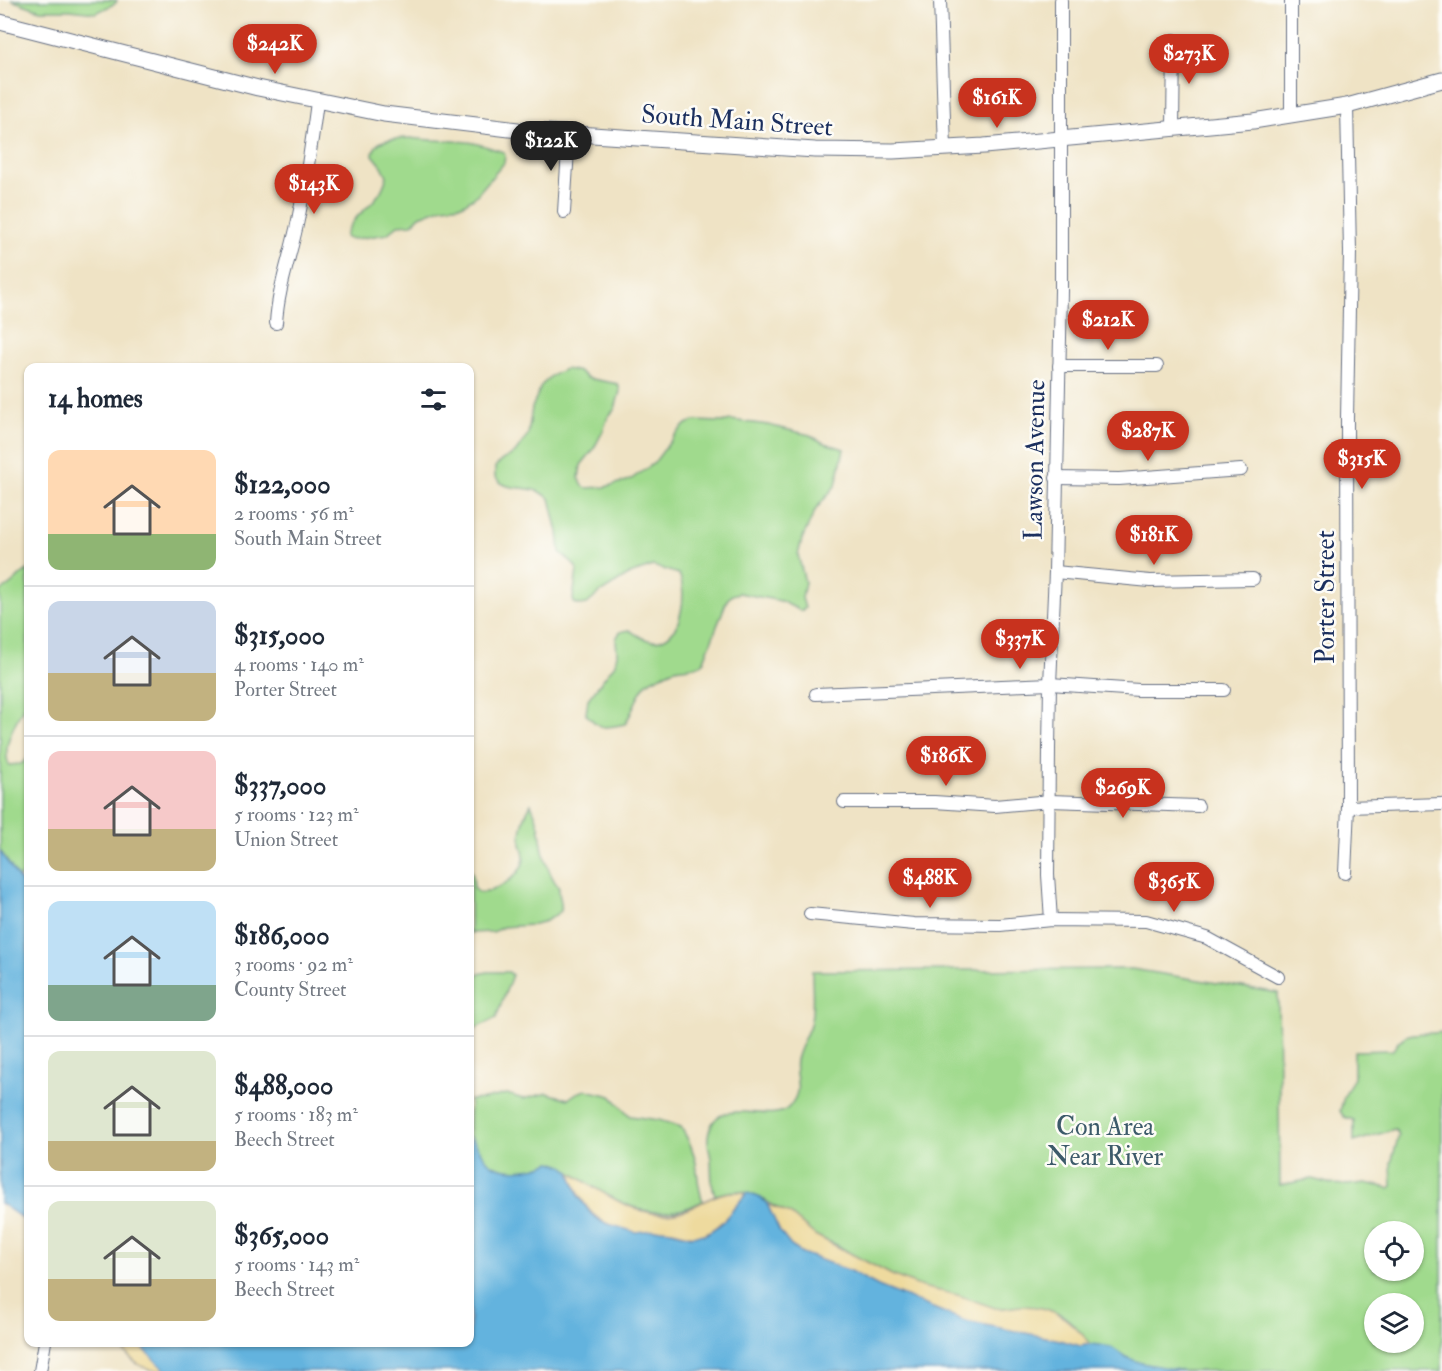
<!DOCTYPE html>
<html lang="en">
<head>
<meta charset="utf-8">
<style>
	body { margin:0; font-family:"IM FELL Double Pica",serif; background:#f6f6f7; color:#1f2937; height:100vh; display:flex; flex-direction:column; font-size:22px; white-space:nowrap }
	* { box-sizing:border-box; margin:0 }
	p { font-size:20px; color:#747a83 }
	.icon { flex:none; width:33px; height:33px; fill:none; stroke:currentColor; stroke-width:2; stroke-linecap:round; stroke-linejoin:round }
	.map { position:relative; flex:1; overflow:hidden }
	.sheet { position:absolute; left:24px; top:363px; width:450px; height:984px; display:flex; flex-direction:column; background:#fff; border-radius:12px; box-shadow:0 2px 4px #0004 }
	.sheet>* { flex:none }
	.controls { position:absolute; left:1364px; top:1221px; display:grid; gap:12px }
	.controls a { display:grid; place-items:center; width:60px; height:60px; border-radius:50%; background:#fff; box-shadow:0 2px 4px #0004; font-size:30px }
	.price { position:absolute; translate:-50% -51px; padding:0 14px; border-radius:21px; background:#c8321e; color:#fff; font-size:20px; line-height:39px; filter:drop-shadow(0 2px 3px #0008) }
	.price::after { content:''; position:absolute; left:50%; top:36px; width:18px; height:14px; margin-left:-9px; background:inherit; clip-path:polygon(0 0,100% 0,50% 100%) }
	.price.active { background:#222; color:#fff }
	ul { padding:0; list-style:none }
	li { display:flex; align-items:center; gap:18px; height:150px; padding:0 24px }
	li+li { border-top:2px solid #e0e1e3 }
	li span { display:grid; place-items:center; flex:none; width:168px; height:120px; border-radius:12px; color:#555 }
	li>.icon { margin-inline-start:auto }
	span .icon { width:72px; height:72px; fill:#fffc; stroke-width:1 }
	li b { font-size:26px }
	h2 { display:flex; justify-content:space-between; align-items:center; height:72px; padding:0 24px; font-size:26px }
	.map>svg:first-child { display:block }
	.green { fill:#a0da8d; stroke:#5e8476; stroke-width:1.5; fill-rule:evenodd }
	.sand { fill:#eeda9e; stroke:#84847e; stroke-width:1.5 }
	.water { fill:#64b3de; stroke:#40719e; stroke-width:1.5 }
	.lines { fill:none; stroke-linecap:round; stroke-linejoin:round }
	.minor-casing { stroke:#656e82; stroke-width:14 }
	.major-casing { stroke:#656e82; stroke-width:17 }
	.minor { stroke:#fff; stroke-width:12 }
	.major { stroke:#fff; stroke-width:15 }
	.labels { text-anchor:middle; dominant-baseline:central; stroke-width:5; stroke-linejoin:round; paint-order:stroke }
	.street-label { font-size:26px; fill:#1b2f5e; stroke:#fdfcf7 }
	.park-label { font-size:26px; fill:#3c5a6a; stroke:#fdfcf7 }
</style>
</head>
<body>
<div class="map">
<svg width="1442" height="1371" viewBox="0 0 1442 1371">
	<rect width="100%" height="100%" fill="#fdfcf7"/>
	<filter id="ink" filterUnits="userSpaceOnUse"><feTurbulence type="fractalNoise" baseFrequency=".0167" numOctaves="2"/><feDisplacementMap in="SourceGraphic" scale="12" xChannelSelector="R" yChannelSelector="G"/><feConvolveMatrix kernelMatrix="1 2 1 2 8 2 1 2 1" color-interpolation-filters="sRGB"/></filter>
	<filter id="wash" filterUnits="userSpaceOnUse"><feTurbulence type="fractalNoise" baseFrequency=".008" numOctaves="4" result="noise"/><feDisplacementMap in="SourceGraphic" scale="24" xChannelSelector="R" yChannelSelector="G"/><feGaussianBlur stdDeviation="1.35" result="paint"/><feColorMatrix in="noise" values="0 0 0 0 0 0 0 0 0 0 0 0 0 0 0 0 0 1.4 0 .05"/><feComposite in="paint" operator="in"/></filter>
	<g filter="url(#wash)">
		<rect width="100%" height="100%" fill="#efe3c5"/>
		<g class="green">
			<path d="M 11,0 L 117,0 L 116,3 L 96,13 L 70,10 L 40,10 Z"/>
			<path d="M 410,138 C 429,141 448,140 467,142 C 480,143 491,149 504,152 L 505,156 L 504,163 L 475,197 L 462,205 L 443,207 L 420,216 L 412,224 L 398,225 L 387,234 L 356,239 L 346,238 L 345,236 C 351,217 368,210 379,194 C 383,189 385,182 387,176 L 382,166 L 373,155 C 374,137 396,139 410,138 Z"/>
			<path d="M 565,369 L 580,372 L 587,378 L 618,384 L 620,391 L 615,409 L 608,417 L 603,431 L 593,450 L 581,465 L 579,478 L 583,486 L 586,488 L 605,487 L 630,480 L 654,463 L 675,435 L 686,424 L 694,421 L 722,422 L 731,420 L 768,425 L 810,435 L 822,442 L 844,449 L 836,485 L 816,509 L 802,539 L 798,555 L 805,582 L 802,598 L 805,608 L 801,611 L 781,601 L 739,593 L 732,595 L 727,600 L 703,663 C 694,669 682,666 672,670 C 666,673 657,677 651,680 C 637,689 634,712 625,724 C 604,728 601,731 586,714 L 588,699 L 615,664 L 617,654 L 616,639 L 620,632 L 629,630 C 637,635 649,644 660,640 C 683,634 687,592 679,574 L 653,566 L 630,574 L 601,592 L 587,604 L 580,605 L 574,603 L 573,599 L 577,570 L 575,566 L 560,552 L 558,532 L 550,498 C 546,496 541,492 537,491 C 521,485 507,492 495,477 L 495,467 L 502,460 L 515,453 L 528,435 L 532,408 L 541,386 L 551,376 Z"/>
			<path d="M 28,570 L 28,698 C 19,717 0,744 9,765 L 21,764 L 28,758 L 28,871 L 18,878 L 0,850 L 0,591 C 13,586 17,576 28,570 Z"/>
			<path d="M 531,804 C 534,812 539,822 540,831 C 542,851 547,872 559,888 C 558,897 563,902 561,911 L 546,921 L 531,925 L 503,927 L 493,932 L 470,933 L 470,869 L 473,875 L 474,888 L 479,893 C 495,892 523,876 524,858 C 524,853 522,848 521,844 C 520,829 524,816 531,804 Z"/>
			<path d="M 1132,969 L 1278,993 L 1280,1185 L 1312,1179 L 1331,1184 L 1348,1185 L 1365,1183 L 1389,1188 L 1392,1186 L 1391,1163 L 1399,1135 L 1395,1129 L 1354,1142 L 1354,1120 L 1344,1117 L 1340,1111 L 1344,1097 L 1354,1077 L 1354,1051 L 1393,1050 C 1405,1027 1422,1036 1442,1032 L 1442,1371 L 1183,1371 L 1135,1362 L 1104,1346 L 1091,1344 L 1071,1322 L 1062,1315 L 1048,1310 L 996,1311 L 926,1289 L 883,1274 L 837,1245 L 808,1233 L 808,1230 C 788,1216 763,1194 739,1191 C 731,1191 723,1193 715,1195 C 710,1182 712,1172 711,1159 C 710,1152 707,1144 708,1137 C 714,1090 771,1127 789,1107 C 805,1088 793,1079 796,1060 C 799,1046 808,1034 811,1021 C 814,1006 812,987 812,971 ZM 1374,1232 L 1413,1232 L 1413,1270 L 1374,1270 ZM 1374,1304 L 1413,1304 L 1413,1342 L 1374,1342 Z"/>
			<path d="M 488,972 L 509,972 L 512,975 L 496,1018 L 470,1031 L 470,981 L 478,974 Z"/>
			<path d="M 586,1090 L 611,1096 L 630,1116 L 659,1120 L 681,1127 C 687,1137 694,1152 696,1163 C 698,1176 698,1190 703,1201 C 651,1229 614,1199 570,1172 L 563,1166 L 551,1162 C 533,1171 508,1173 491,1164 C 486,1161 474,1143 470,1138 C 467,1132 470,1108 470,1100 L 485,1099 L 507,1094 L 523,1099 L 547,1093 L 568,1099 L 577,1093 Z"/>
		</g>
		<g class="sand">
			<path d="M 570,1172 C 604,1193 648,1228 690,1208 C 710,1199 724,1188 747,1193 C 734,1206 725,1223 708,1232 C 693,1241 679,1230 664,1230 C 654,1229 646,1233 636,1232 C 595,1226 583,1209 570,1172 Z"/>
			<path d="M 767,1204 L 790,1214 L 815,1235 L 892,1275 L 922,1287 L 958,1295 L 995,1308 C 1004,1310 1013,1306 1023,1306 C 1056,1306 1071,1321 1091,1344 L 1080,1346 L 1060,1340 L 965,1321 L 878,1286 L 850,1271 L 802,1253 L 791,1246 L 780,1232 Z"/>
			<path d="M 118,1343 L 138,1343 L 166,1371 C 142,1371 131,1362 118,1343 Z"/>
		</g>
		<g class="water">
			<path d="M 0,851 L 18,878 L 28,889 L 28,1222 L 0,1203 Z"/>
			<path d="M 470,1137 C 477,1143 480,1153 487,1160 C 500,1175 535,1170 551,1162 L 563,1166 L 570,1172 L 579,1197 L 591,1214 L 602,1222 L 635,1232 L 663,1229 L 690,1236 L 706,1234 L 721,1224 L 747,1193 L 761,1198 L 767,1204 L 780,1232 L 791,1246 L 802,1253 L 850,1271 L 878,1286 L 965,1321 L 1060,1340 L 1080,1346 L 1091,1344 L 1111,1347 L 1126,1357 L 1141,1363 L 1183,1371 L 166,1371 L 138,1343 L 470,1342 Z"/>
		</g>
	</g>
	<g filter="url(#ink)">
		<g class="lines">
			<defs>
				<g id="minor">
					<path d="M 940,0 L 945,149"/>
					<path d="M 1291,116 L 1291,0"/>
					<path d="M 1173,129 L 1174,40"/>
					<path d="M 564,212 L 569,134"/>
					<path d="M 276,323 C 278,288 291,255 298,220 C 306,181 312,141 317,102"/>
					<path d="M 1059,366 L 1157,366"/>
					<path d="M 1056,478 L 1119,479 L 1241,470"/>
					<path d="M 1055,572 L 1150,581 L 1253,579"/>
					<path d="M 816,694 L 1050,684 L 1139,690 L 1224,690"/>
					<path d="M 844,802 L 934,802 L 995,806 L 1050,801 L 1198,806"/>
					<path d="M 1348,807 L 1442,804"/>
					<path d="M 1345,873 L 1348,807 L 1347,418 L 1350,252 L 1347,106"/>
					<path d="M 810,914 L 914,924 L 1000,925 L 1051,920 L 1146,921 L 1207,938 L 1278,977"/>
					<path d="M 1051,920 L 1048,875 L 1049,749 L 1050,684 L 1055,572 L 1061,291 L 1061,0"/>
					<path d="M 40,1371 L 45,1342"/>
				</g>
				<path id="major" d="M 0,22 L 258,88 L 384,114 L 518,130 L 815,150 L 893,151 L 984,146 L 1253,121 L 1347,106 L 1442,80"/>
			</defs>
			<use href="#minor" class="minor-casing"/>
			<use href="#major" class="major-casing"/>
			<use href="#minor" class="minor"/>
			<use href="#major" class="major"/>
		</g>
	</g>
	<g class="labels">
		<g class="street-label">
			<text transform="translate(737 121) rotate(4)">South Main Street</text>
			<text transform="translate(1035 460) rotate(-89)">Lawson Avenue</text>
			<text transform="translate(1326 597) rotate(-90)">Porter Street</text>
		</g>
		<g class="park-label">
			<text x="1105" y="1127">Con Area<tspan x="1105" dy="30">Near River</tspan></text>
		</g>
	</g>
</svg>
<div class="controls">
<a><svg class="icon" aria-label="locate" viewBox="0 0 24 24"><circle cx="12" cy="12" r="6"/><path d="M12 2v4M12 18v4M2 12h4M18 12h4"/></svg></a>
<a><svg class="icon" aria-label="layers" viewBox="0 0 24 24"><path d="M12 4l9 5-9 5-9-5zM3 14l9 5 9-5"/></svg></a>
</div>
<b class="price" style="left:275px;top:75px">$242K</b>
<b class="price" style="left:1189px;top:85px">$273K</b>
<b class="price" style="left:997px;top:129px">$161K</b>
<b class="price active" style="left:551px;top:172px">$122K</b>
<b class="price" style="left:314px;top:215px">$143K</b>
<b class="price" style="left:1108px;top:351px">$212K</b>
<b class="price" style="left:1148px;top:462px">$287K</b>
<b class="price" style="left:1362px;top:490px">$315K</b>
<b class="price" style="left:1154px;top:566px">$181K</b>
<b class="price" style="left:1020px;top:670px">$337K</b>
<b class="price" style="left:946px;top:787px">$186K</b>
<b class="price" style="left:1123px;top:819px">$269K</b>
<b class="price" style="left:930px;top:909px">$488K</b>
<b class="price" style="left:1174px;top:913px">$365K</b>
<section class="sheet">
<h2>14 homes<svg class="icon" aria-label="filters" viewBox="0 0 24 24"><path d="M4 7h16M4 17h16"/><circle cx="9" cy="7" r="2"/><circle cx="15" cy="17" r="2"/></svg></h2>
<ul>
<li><span style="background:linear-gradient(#ffd9b3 70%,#8fb573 0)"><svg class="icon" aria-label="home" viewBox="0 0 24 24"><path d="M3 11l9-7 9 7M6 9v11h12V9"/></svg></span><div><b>$122,000</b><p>2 rooms · 56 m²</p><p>South Main Street</p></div></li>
<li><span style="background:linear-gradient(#c9d6e8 60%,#c2b280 0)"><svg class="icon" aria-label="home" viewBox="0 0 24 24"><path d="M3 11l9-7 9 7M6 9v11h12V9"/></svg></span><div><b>$315,000</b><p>4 rooms · 140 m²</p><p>Porter Street</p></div></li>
<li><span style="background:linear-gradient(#f6c9c9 65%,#c2b280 0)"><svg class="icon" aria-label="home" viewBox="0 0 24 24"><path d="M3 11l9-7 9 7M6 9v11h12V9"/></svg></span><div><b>$337,000</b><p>5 rooms · 123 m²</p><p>Union Street</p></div></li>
<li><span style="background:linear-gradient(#bfe0f5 70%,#7fa58c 0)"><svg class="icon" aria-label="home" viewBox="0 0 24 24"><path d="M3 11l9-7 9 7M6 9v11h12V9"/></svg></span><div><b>$186,000</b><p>3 rooms · 92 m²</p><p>County Street</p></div></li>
<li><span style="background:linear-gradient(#dfe7d0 75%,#c2b280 0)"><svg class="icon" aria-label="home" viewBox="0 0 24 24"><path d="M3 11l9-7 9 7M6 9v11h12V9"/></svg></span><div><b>$488,000</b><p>5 rooms · 183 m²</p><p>Beech Street</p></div></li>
<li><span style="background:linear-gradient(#dfe7d0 65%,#c2b280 0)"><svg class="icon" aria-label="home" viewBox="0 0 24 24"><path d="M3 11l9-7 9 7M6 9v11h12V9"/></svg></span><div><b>$365,000</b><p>5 rooms · 143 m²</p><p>Beech Street</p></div></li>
</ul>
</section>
</div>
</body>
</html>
